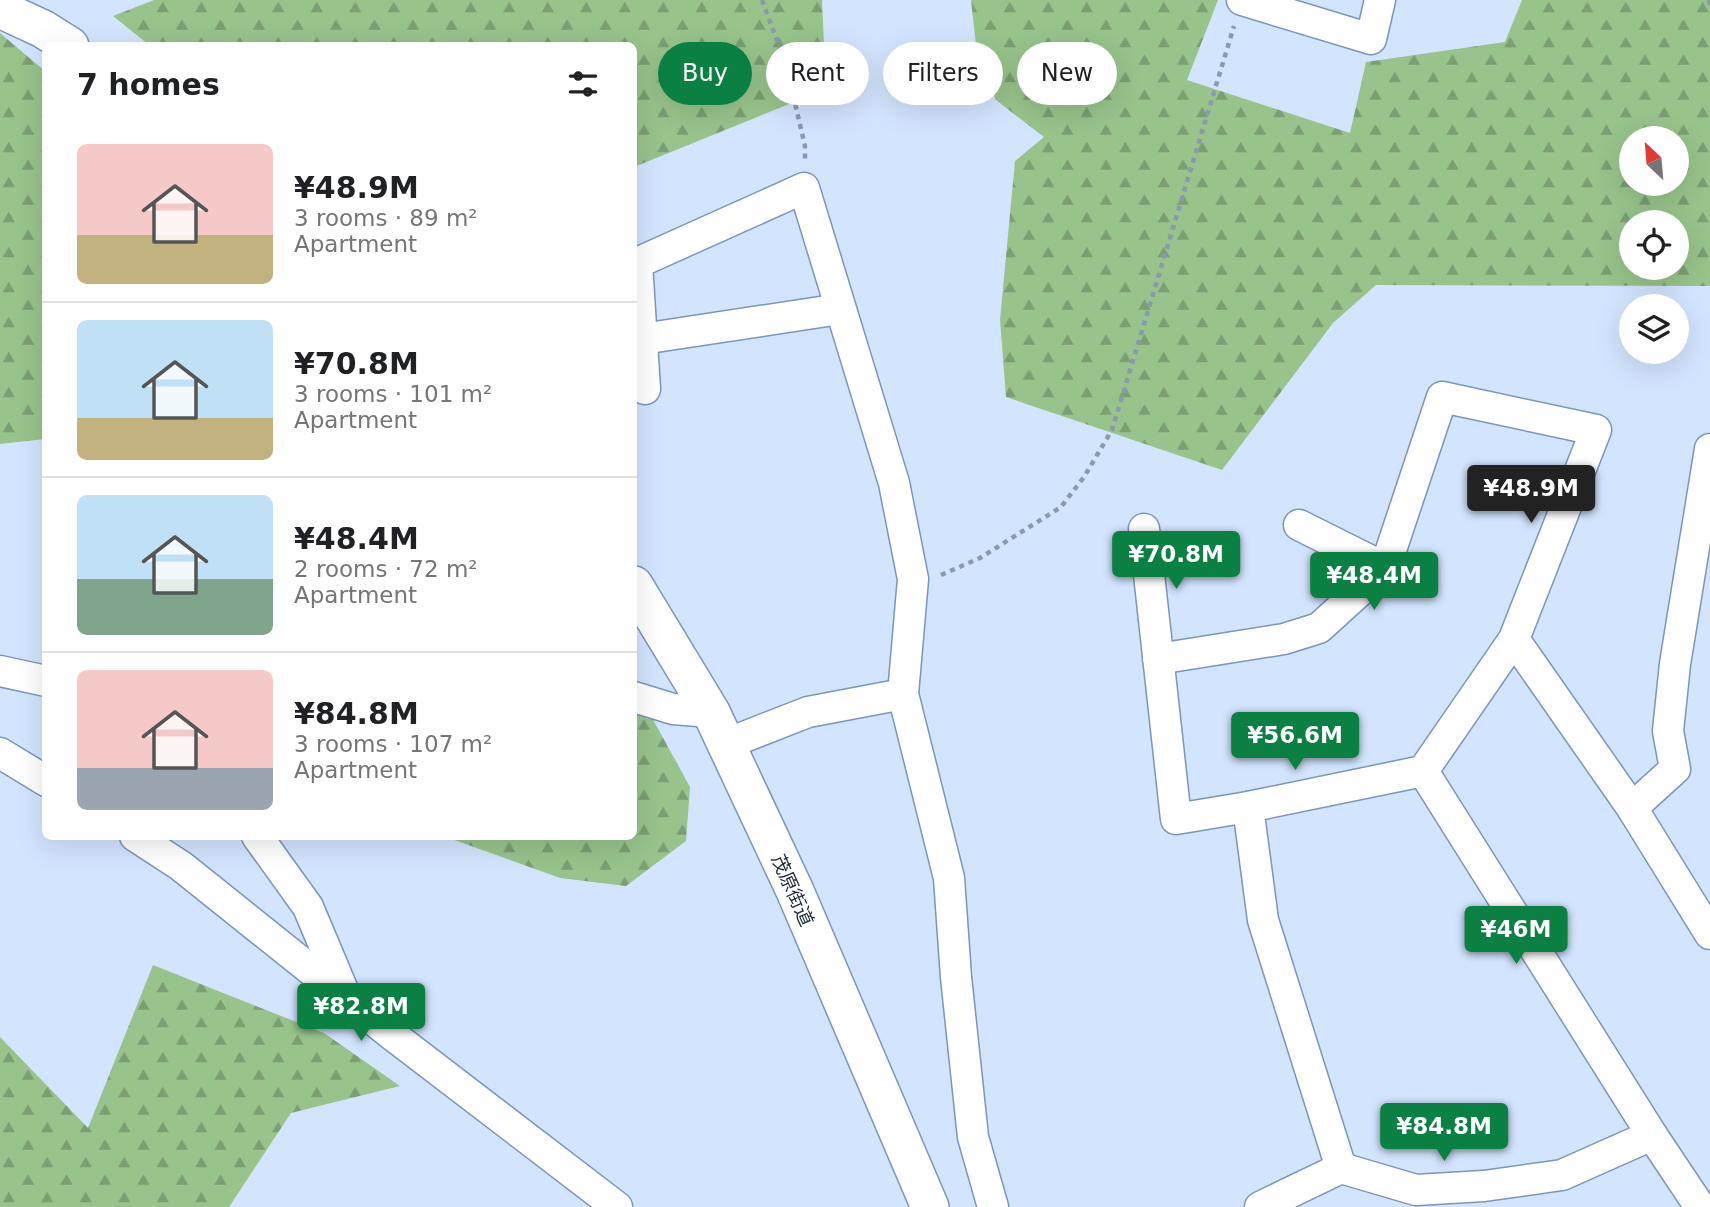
<!DOCTYPE html>
<html lang="en">
<head>
<meta charset="utf-8">
<style>
	body { margin:0; font-family:"DejaVu Sans","Noto Sans JP",sans-serif; background:#f2f2f2; color:#202124; height:100vh; display:flex; flex-direction:column; font-size:26px; white-space:nowrap }
	* { box-sizing:border-box; margin:0 }
	p { font-size:23px; color:#757577 }
	.icon { flex:none; width:38px; height:38px; fill:none; stroke:currentColor; stroke-width:2; stroke-linecap:round; stroke-linejoin:round }
	.map { position:relative; flex:1; overflow:hidden }
	.panel { position:absolute; left:42px; top:42px; width:595px; height:798px; display:flex; flex-direction:column; background:#fff; border-radius:10px; box-shadow:0 7px 28px #0002 }
	.panel>* { flex:none }
	.banner { position:absolute; left:658px; top:42px; width:665px; height:63px; display:flex; gap:14px }
	.needle { width:46px; rotate:334deg }
	.buttons { position:absolute; left:1619px; top:126px; display:grid; gap:14px }
	.buttons a { display:grid; place-items:center; width:70px; height:70px; border-radius:50%; background:#fff; box-shadow:0 7px 28px #0002; font-size:35px }
	.price { position:absolute; translate:-50% -60px; padding:0 16px; border-radius:7px; background:#0b8043; color:#fff; font-size:23px; line-height:46px; filter:drop-shadow(0 2px 4px #0008) }
	.price::after { content:''; position:absolute; left:50%; top:42px; width:21px; height:16px; margin-left:-10px; background:inherit; clip-path:polygon(0 0,100% 0,50% 100%) }
	.price.active { background:#222; color:#fff }
	ul { padding:0; list-style:none }
	li { display:flex; align-items:center; gap:21px; height:175px; padding:0 35px }
	li+li { border-top:2px solid #e0e0e0 }
	li span { display:grid; place-items:center; flex:none; width:196px; height:140px; border-radius:10px; color:#555 }
	li>.icon { margin-inline-start:auto }
	span .icon { width:84px; height:84px; fill:#fffc; stroke-width:1 }
	li b { font-size:30px }
	h2 { display:flex; justify-content:space-between; align-items:center; height:84px; padding:0 35px; font-size:30px }
	.chip { padding:0 24px; border-radius:32px; background:#fff; box-shadow:0 7px 28px #0002; font-size:24px; line-height:63px }
	.chip.active { background:#0b8043; color:#fff }
	.map>svg:first-child { display:block }
	.forest { fill:url(#forest-firs); fill-rule:evenodd }
	.lines { fill:none; stroke-linecap:round; stroke-linejoin:round }
	.minor-casing { stroke:#7b95bc; stroke-width:33 }
	.major-casing { stroke:#7b95bc; stroke-width:40 }
	.path { stroke:#8a99af; stroke-width:4.5; stroke-dasharray:5 5; stroke-linecap:butt }
	.minor { stroke:#fff; stroke-width:30 }
	.major { stroke:#fff; stroke-width:37 }
	.labels { text-anchor:middle; dominant-baseline:central; stroke-width:5; stroke-linejoin:round; paint-order:stroke }
	.street-label { font-size:19px; fill:#1e2939; stroke:#fff }
</style>
</head>
<body>
<div class="map">
<svg width="1710" height="1207" viewBox="0 0 1710 1207">
	<defs>
		<pattern id="forest-firs" width="22" height="20" patternUnits="userSpaceOnUse" patternTransform="scale(1.75)"><rect width="22" height="20" fill="#98c38b"/><path d="M5 1l3.5 6h-7zM16 11l3.5 6h-7z" fill="#7b9e73"/></pattern>
	</defs>
	<rect width="100%" height="100%" fill="#d3e4fe"/>
	<g class="forest">
		<path d="M 154,0 L 822,0 L 826,89 L 634,167 L 634,46 L 149,45 L 113,16 Z"/>
		<path d="M 971,0 L 1218,0 L 1187,80 L 1350,133 L 1366,62 L 1505,42 L 1522,0 L 1710,0 L 1710,286 L 1376,285 L 1333,323 L 1222,470 L 1006,397 L 1000,320 L 1015,161 L 1044,137 L 996,100 L 977,54 ZM 1676,138 L 1676,184 L 1631,184 L 1631,138 ZM 1676,222 L 1676,268 L 1631,268 L 1631,222 Z"/>
		<path d="M 0,33 L 46,72 L 45,439 L 0,444 Z"/>
		<path d="M 634,685 L 690,787 L 686,841 L 626,886 L 560,878 L 446,837 L 634,836 Z"/>
		<path d="M 153,965 L 324,1033 L 400,1086 L 291,1113 L 229,1207 L 0,1207 L 0,1037 L 88,1128 Z"/>
	</g>
	<g class="lines">
		<defs>
			<g id="minor">
				<path d="M 1242,0 L 1371,39 L 1380,0"/>
				<path d="M 642,339 L 840,309"/>
				<path d="M 645,389 L 637,263 L 804,188 L 894,483 L 913,579 L 903,694 L 949,878 L 956,977 L 973,1137 L 993,1207"/>
				<path d="M 1299,525 L 1385,568"/>
				<path d="M 1144,529 L 1176,819 L 1248,807 L 1423,771 L 1514,639 L 1596,430 L 1442,397 L 1385,568 L 1319,628 L 1284,639 L 1158,659"/>
				<path d="M 1514,639 L 1632,808 L 1710,934"/>
				<path d="M 0,671 L 46,681"/>
				<path d="M 634,697 L 673,709 L 711,712"/>
				<path d="M 726,744 L 808,712 L 903,694"/>
				<path d="M 0,753 L 46,781"/>
				<path d="M 1423,771 L 1652,1135 L 1700,1207"/>
				<path d="M 1248,807 L 1263,920 L 1341,1168"/>
				<path d="M 1632,808 L 1675,769 L 1668,731 L 1675,664 L 1710,449"/>
				<path d="M 135,836 L 181,866 L 391,1034 L 617,1207"/>
				<path d="M 257,836 L 308,907 L 345,995"/>
				<path d="M 1260,1207 L 1341,1168 L 1416,1190 L 1484,1186 L 1562,1175 L 1652,1135"/>
			</g>
			<g id="major">
				<path d="M 0,9 L 43,29 L 70,46"/>
				<path d="M 634,585 L 711,712 L 795,891 L 930,1207"/>
			</g>
		</defs>
		<use href="#minor" class="minor-casing"/>
		<use href="#major" class="major-casing"/>
		<g class="path">
			<path d="M 762,0 L 786,65 L 805,146 L 805,159"/>
			<path d="M 1709,0 L 1710,6"/>
			<path d="M 941,575 L 980,558 L 1061,507 L 1084,477 L 1112,430 L 1234,26"/>
		</g>
		<use href="#minor" class="minor"/>
		<use href="#major" class="major"/>
	</g>
	<g class="labels">
		<g class="street-label">
			<text transform="translate(793 890) rotate(66)">茂原街道</text>
		</g>
	</g>
</svg>
<div class="buttons">
<a><svg class="needle" viewBox="-14 -14 28 28"><path d="M0-13l5 13h-10z" fill="#e53935"/><path d="M0 13l5-13h-10z" fill="#757577"/></svg></a>
<a><svg class="icon" aria-label="locate" viewBox="0 0 24 24"><circle cx="12" cy="12" r="6"/><path d="M12 2v4M12 18v4M2 12h4M18 12h4"/></svg></a>
<a><svg class="icon" aria-label="layers" viewBox="0 0 24 24"><path d="M12 4l9 5-9 5-9-5zM3 14l9 5 9-5"/></svg></a>
</div>
<b class="price active" style="left:1531px;top:525px">¥48.9M</b>
<b class="price" style="left:1176px;top:591px">¥70.8M</b>
<b class="price" style="left:1374px;top:612px">¥48.4M</b>
<b class="price" style="left:1295px;top:772px">¥56.6M</b>
<b class="price" style="left:1516px;top:966px">¥46M</b>
<b class="price" style="left:361px;top:1043px">¥82.8M</b>
<b class="price" style="left:1444px;top:1163px">¥84.8M</b>
<div class="banner">
<a class="chip active">Buy</a>
<a class="chip">Rent</a>
<a class="chip">Filters</a>
<a class="chip">New</a>
</div>
<section class="panel">
<h2>7 homes<svg class="icon" aria-label="filters" viewBox="0 0 24 24"><path d="M4 7h16M4 17h16"/><circle cx="9" cy="7" r="2"/><circle cx="15" cy="17" r="2"/></svg></h2>
<ul>
<li><span style="background:linear-gradient(#f6c9c9 65%,#c2b280 0)"><svg class="icon" aria-label="home" viewBox="0 0 24 24"><path d="M3 11l9-7 9 7M6 9v11h12V9"/></svg></span><div><b>¥48.9M</b><p>3 rooms · 89 m²</p><p>Apartment</p></div></li>
<li><span style="background:linear-gradient(#bfe0f5 70%,#c2b280 0)"><svg class="icon" aria-label="home" viewBox="0 0 24 24"><path d="M3 11l9-7 9 7M6 9v11h12V9"/></svg></span><div><b>¥70.8M</b><p>3 rooms · 101 m²</p><p>Apartment</p></div></li>
<li><span style="background:linear-gradient(#bfe0f5 60%,#7fa58c 0)"><svg class="icon" aria-label="home" viewBox="0 0 24 24"><path d="M3 11l9-7 9 7M6 9v11h12V9"/></svg></span><div><b>¥48.4M</b><p>2 rooms · 72 m²</p><p>Apartment</p></div></li>
<li><span style="background:linear-gradient(#f6c9c9 70%,#9aa5b1 0)"><svg class="icon" aria-label="home" viewBox="0 0 24 24"><path d="M3 11l9-7 9 7M6 9v11h12V9"/></svg></span><div><b>¥84.8M</b><p>3 rooms · 107 m²</p><p>Apartment</p></div></li>
</ul>
</section>
</div>
</body>
</html>
